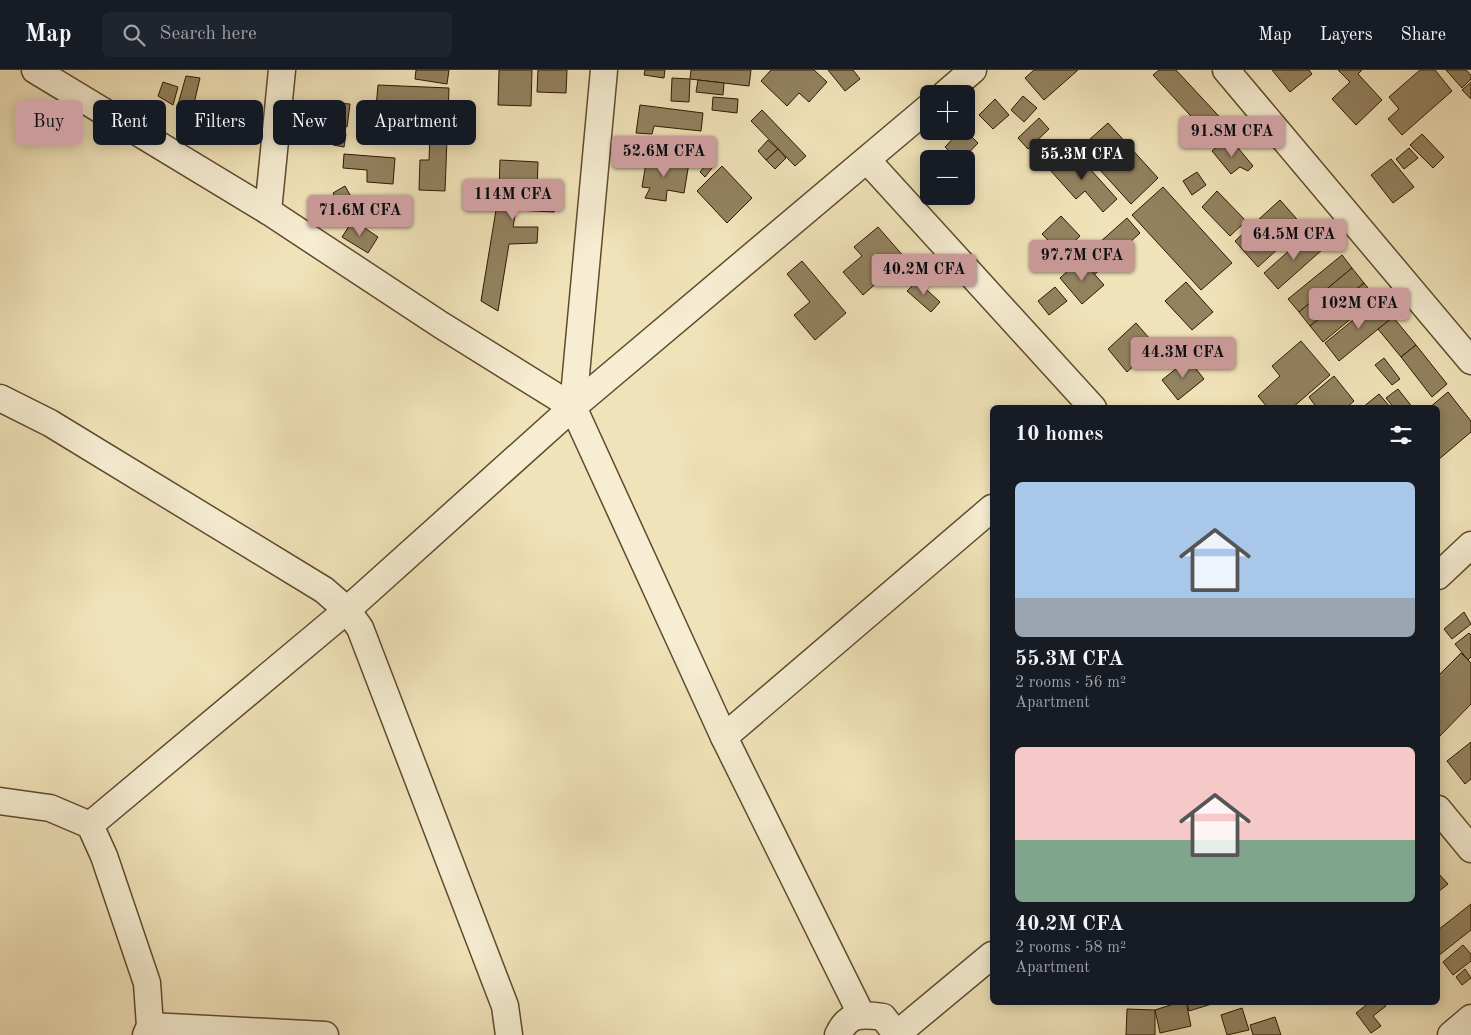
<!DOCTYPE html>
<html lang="en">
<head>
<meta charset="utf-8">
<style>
	body { margin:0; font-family:"Old Standard TT",serif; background:#20242c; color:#f1f3f6; height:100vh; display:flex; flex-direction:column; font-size:19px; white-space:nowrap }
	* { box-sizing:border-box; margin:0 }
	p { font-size:16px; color:#9ea1a6 }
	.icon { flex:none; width:28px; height:28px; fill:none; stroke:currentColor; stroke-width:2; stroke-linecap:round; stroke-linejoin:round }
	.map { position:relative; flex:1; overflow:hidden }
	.sheet { position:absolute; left:990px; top:335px; width:450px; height:600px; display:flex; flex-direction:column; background:#171b24; border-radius:8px; box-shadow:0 2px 12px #0003 }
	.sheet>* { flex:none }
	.guide { position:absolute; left:15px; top:30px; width:475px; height:45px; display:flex; gap:10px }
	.buttons { position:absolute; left:920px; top:15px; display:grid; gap:10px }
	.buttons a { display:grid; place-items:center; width:55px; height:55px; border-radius:8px; background:#171b24; box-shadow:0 2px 12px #0003; font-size:25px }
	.price { position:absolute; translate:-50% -42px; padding:0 11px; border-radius:5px; background:#c59692; color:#111; font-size:16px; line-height:32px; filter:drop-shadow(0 1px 2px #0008) }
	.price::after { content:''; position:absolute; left:50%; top:30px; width:15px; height:11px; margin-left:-8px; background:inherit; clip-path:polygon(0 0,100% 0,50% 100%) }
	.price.current { background:#222; color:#fff }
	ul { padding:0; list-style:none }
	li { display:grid; align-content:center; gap:10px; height:265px; padding:0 25px }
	li span { display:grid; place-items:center; height:155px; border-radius:8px; color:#555 }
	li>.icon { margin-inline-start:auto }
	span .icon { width:90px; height:90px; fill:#fffc; stroke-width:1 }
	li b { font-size:21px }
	h2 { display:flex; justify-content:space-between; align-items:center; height:60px; padding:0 25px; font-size:21px }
	.chip { padding:0 18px; border-radius:8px; background:#171b24; box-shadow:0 2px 12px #0003; font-size:18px; line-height:45px }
	.chip.current { background:#c59692; color:#111 }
	header { display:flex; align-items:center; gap:30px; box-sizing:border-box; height:70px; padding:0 25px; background:#171b24; border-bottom:1px solid #363941 }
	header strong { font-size:24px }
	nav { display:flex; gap:28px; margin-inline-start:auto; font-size:18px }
	.search { width:350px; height:45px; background:#20242c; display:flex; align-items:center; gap:12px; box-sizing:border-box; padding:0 18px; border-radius:8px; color:#9ea1a6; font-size:19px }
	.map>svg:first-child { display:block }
	.building { fill:#938260; stroke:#2d1800 }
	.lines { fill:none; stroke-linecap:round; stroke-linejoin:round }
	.minor-casing { stroke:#5e4b2e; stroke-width:29 }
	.minor { stroke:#f6edd2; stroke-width:26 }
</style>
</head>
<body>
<header>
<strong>Map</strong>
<div class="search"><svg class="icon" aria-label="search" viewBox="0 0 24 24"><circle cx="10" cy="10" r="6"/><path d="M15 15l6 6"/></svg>Search here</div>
<nav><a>Map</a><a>Layers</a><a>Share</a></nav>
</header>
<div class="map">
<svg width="1471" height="965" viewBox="0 0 1471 965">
	<rect width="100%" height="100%" fill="#f1e3b9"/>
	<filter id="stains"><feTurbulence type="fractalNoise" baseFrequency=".004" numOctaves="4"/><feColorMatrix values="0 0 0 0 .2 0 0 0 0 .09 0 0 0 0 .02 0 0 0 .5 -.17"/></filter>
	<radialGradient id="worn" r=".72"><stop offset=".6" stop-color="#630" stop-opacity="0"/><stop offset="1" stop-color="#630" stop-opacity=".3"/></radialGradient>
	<g class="building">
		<path d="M 416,0 L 449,0 L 447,14 L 415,9 Z"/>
		<path d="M 499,0 L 532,0 L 531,36 L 498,35 Z"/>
		<path d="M 538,0 L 567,0 L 566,23 L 537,22 Z"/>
		<path d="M 645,0 L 665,0 L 664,8 L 644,5 Z"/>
		<path d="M 691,0 L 751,0 L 749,16 L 690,9 Z"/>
		<path d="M 771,0 L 814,0 L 827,12 L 809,32 L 799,23 L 787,36 L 761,11 Z"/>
		<path d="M 828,0 L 853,0 L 860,9 L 845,21 Z"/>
		<path d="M 1034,0 L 1078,0 L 1044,30 L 1025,8 Z"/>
		<path d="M 1159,0 L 1176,0 L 1228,56 L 1213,70 L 1153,5 Z"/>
		<path d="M 1272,0 L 1309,0 L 1312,4 L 1290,22 Z"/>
		<path d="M 1338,0 L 1362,0 L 1358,4 L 1382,30 L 1356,55 L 1332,29 L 1350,12 Z"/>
		<path d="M 1420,0 L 1435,0 L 1452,21 L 1402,65 L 1388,49 L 1399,39 L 1389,27 Z"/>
		<path d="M 1446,0 L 1466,0 L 1471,5 L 1471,9 L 1462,18 Z"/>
		<path d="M 186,6 L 200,8 L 191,46 L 177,38 Z"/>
		<path d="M 672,8 L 690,9 L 689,32 L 671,31 Z"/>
		<path d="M 698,10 L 724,13 L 723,25 L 696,22 Z"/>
		<path d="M 163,12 L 178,17 L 173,35 L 158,26 Z"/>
		<path d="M 1471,12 L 1471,29 L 1462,20 Z"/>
		<path d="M 378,15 L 449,18 L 445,121 L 419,120 L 420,90 L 429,90 L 431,40 L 376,38 Z"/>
		<path d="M 1023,26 L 1037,38 L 1024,52 L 1011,40 Z"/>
		<path d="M 713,27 L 738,29 L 737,43 L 712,40 Z"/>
		<path d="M 995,29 L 1009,45 L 993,59 L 979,45 Z"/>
		<path d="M 338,33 L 350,34 L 347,57 L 335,55 Z"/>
		<path d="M 640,35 L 703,43 L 701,61 L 654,56 L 652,64 L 636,63 Z"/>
		<path d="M 369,38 L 381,40 L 378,55 L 366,52 Z"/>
		<path d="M 762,40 L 806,86 L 795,96 L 751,51 Z"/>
		<path d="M 1039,48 L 1049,59 L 1028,79 L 1018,68 Z"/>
		<path d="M 1108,53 L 1158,108 L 1131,134 L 1080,78 Z"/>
		<path d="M 960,61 L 966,61 L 978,73 L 963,89 L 957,89 L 945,77 Z"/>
		<path d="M 335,62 L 346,64 L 344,77 L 333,75 Z"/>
		<path d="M 1422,64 L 1444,87 L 1433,98 L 1410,75 Z"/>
		<path d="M 768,70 L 778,79 L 766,90 L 758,81 Z"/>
		<path d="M 1224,71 L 1229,77 L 1234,73 L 1253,96 L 1248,101 L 1240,97 L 1231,104 L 1212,81 Z"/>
		<path d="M 1409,78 L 1418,88 L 1404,99 L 1396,89 Z"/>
		<path d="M 778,79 L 786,88 L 775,99 L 766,90 Z"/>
		<path d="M 1073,80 L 1117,129 L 1103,142 L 1085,121 L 1076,129 L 1050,100 Z"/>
		<path d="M 344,84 L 395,88 L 393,114 L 367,112 L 367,100 L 343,98 Z"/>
		<path d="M 647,87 L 689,93 L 684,123 L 667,120 L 666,131 L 645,128 L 650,118 L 642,117 Z"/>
		<path d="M 711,88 L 715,94 L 705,107 L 700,102 Z"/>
		<path d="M 1391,89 L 1414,117 L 1393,133 L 1371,105 Z"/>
		<path d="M 500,90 L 538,92 L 537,122 L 558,125 L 554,142 L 516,140 L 513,157 L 538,157 L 537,173 L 509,174 L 498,241 L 481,231 L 499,122 Z"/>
		<path d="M 722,96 L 752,128 L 727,153 L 697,121 Z"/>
		<path d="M 1197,102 L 1206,115 L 1192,125 L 1183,111 Z"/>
		<path d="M 345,116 L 359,141 L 347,148 L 333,123 Z"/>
		<path d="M 1163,117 L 1232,193 L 1201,220 L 1132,145 Z"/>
		<path d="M 1217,121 L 1246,151 L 1230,166 L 1202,137 Z"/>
		<path d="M 1280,130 L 1303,156 L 1258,197 L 1235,171 Z"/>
		<path d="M 1061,146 L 1080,166 L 1061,184 L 1042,164 Z"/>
		<path d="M 1127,148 L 1140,163 L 1094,205 L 1081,189 Z"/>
		<path d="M 353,150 L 378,167 L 368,183 L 342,167 Z"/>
		<path d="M 878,157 L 905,188 L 863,225 L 843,202 L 862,186 L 854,177 Z"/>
		<path d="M 1309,163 L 1323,179 L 1278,219 L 1264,203 Z"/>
		<path d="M 1342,185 L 1352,198 L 1299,242 L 1288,229 Z"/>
		<path d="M 1081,189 L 1104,215 L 1082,234 L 1060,208 Z"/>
		<path d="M 802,191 L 846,243 L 815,270 L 794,245 L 810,232 L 787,204 Z"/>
		<path d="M 1352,198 L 1364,213 L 1310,256 L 1299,242 Z"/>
		<path d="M 917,211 L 940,232 L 931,242 L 907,221 Z"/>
		<path d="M 1186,212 L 1213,242 L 1192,260 L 1165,231 Z"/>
		<path d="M 1364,213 L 1376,228 L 1323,272 L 1310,256 Z"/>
		<path d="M 1055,217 L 1067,231 L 1049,245 L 1038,231 Z"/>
		<path d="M 1379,229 L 1393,247 L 1339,291 L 1325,273 Z"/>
		<path d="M 1393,247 L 1416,275 L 1401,287 L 1378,259 Z"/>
		<path d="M 1136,253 L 1156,276 L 1127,302 L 1108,279 Z"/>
		<path d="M 1301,271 L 1330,305 L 1292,338 L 1268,338 L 1258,326 L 1280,306 L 1272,296 Z"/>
		<path d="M 1416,275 L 1447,314 L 1432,327 L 1401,287 Z"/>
		<path d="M 1384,288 L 1400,309 L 1392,315 L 1375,295 Z"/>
		<path d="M 1188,289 L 1204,309 L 1178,330 L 1162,310 Z"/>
		<path d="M 1334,306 L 1354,331 L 1346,338 L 1317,338 L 1309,327 Z"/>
		<path d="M 1398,319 L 1413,338 L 1394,338 L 1386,328 Z"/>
		<path d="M 1448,322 L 1471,351 L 1471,362 L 1438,390 L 1438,338 L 1429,338 Z"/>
		<path d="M 1379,324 L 1391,338 L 1362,338 Z"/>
		<path d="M 1464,542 L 1471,554 L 1452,569 L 1444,559 Z"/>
		<path d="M 1469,563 L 1471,565 L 1471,587 L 1468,590 L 1455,574 Z"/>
		<path d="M 1461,583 L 1471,593 L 1471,634 L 1438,668 L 1438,606 Z"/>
		<path d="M 1471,672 L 1471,709 L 1465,714 L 1447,691 Z"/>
		<path d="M 1439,804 L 1448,814 L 1438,822 L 1438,805 Z"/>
		<path d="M 1471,834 L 1471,860 L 1438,886 L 1438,860 Z"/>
		<path d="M 1463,875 L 1471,884 L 1471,891 L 1453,905 L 1443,892 Z"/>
		<path d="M 1465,899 L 1471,908 L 1462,915 L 1456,907 Z"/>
		<path d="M 1180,932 L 1186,932 L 1191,956 L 1160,963 L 1155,940 Z"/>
		<path d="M 1187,932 L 1214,932 L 1215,933 L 1189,941 Z"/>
		<path d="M 1370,932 L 1383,932 L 1386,936 L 1373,946 L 1381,956 L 1371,963 L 1356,943 Z"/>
		<path d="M 1242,938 L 1249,960 L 1227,965 L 1221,945 Z"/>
		<path d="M 1127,939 L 1155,940 L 1155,965 L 1126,965 Z"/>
		<path d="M 1275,947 L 1281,965 L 1253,965 L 1250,955 Z"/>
	</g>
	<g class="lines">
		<defs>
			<g id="minor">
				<path d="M 35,0 L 268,141 L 441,255 L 573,337 L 724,667 L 861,944"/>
				<path d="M 1226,0 L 1471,291"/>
				<path d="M 945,24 L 973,0"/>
				<path d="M 867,90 L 1093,338"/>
				<path d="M 268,141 L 282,0"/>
				<path d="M 0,328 L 50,353 L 324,520 L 347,540 L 360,558 L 505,936 L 509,965"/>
				<path d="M 573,337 L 604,0"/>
				<path d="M 1438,506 L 1471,475"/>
				<path d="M 724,667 L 992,438"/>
				<path d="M 0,731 L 50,738 L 90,755 L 104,786 L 147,913 L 150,956 L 146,965"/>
				<path d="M 1438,739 L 1471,779"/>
				<path d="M 90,755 L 347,540 L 573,337 L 929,37"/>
				<path d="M 150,956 L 325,965"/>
				<path d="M 897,964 L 992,885"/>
				<path d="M 838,965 C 848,943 861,944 883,947 L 897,965"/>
				<path d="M 1451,965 L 1471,948"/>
			</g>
		</defs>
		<use href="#minor" class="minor-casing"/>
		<use href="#minor" class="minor"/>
	</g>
	<rect width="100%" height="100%" filter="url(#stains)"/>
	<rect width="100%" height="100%" fill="url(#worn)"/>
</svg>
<div class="buttons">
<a>+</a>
<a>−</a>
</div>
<b class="price" style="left:1232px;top:88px">91.8M CFA</b>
<b class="price" style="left:664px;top:108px">52.6M CFA</b>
<b class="price current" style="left:1082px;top:111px">55.3M CFA</b>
<b class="price" style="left:513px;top:151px">114M CFA</b>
<b class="price" style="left:360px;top:167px">71.6M CFA</b>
<b class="price" style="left:1294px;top:191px">64.5M CFA</b>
<b class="price" style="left:1082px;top:212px">97.7M CFA</b>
<b class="price" style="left:924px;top:226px">40.2M CFA</b>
<b class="price" style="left:1359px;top:260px">102M CFA</b>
<b class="price" style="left:1183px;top:309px">44.3M CFA</b>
<div class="guide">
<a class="chip current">Buy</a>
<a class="chip">Rent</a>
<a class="chip">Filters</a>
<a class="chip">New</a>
<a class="chip">Apartment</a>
</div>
<section class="sheet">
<h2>10 homes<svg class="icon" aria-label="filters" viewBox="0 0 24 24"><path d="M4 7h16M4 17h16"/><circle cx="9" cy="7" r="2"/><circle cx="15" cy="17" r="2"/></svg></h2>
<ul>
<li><span style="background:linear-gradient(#a9c7e8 75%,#9aa5b1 0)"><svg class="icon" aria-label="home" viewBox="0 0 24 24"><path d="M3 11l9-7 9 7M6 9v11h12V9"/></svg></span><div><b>55.3M CFA</b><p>2 rooms · 56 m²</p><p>Apartment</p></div></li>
<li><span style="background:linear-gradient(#f6c9c9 60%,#7fa58c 0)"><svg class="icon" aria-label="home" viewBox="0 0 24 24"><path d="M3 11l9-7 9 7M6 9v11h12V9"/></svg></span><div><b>40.2M CFA</b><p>2 rooms · 58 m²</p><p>Apartment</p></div></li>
</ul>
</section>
</div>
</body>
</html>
